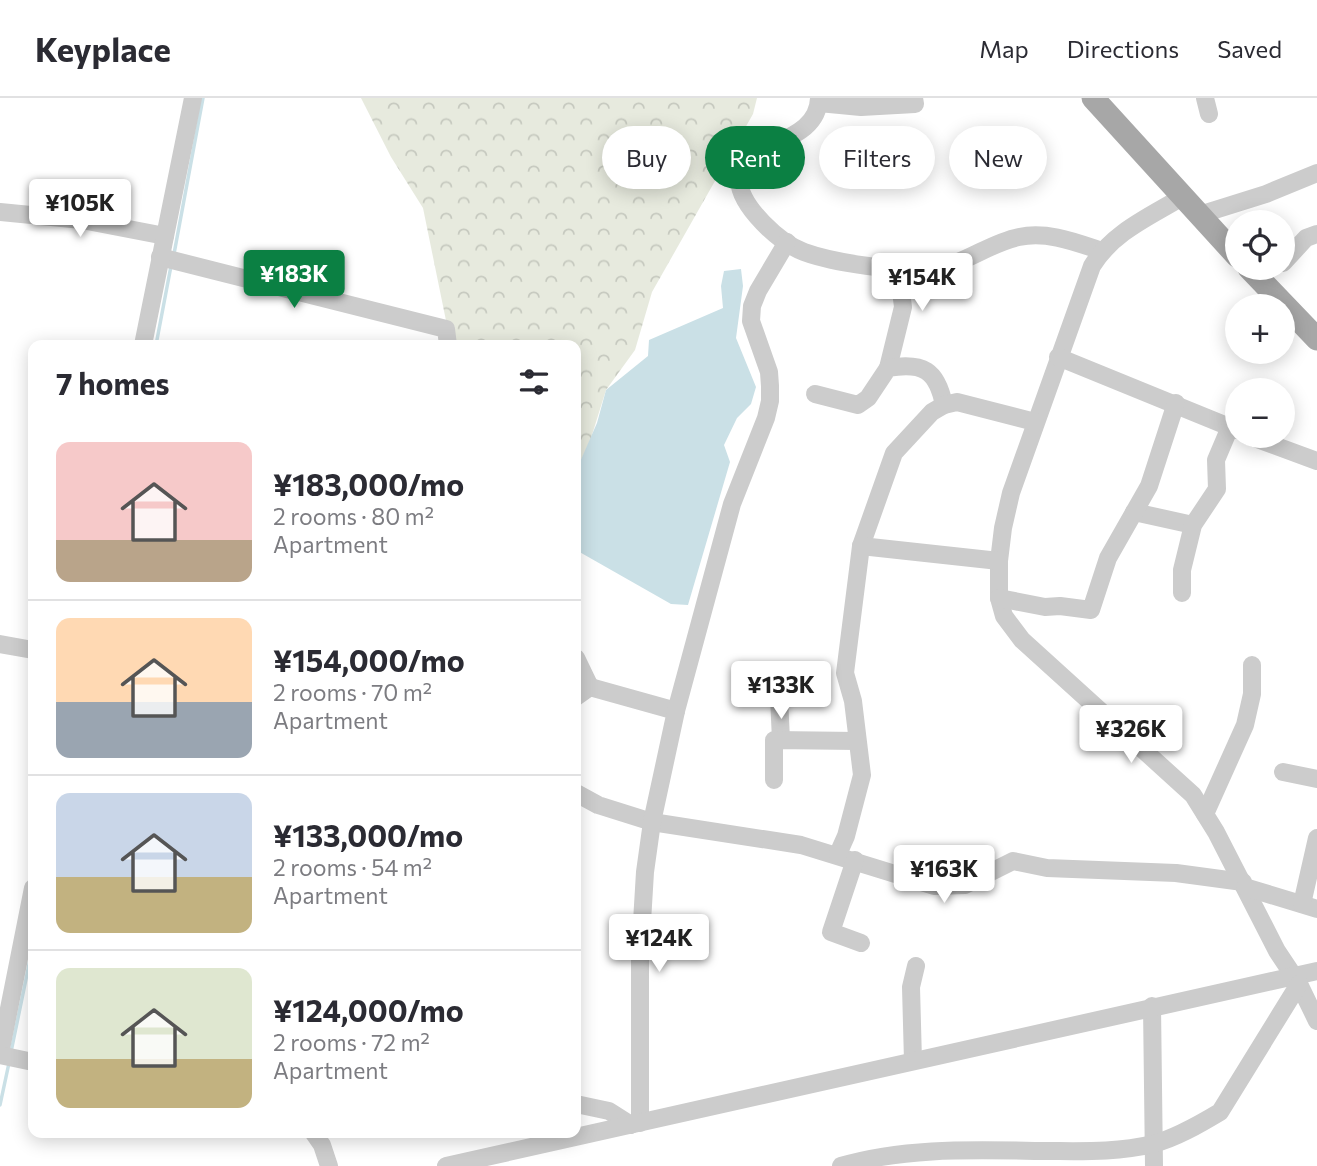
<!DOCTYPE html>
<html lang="en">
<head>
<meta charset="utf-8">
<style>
	body { margin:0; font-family:Commissioner,sans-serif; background:#f2f2f3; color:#2b2b33; height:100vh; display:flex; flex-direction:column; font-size:26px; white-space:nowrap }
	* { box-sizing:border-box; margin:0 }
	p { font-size:23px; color:#7c7c81 }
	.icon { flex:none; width:38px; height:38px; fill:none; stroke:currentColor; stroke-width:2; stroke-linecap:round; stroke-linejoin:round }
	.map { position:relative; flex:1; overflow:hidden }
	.details { position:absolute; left:28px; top:242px; width:553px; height:798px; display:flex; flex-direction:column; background:#fff; border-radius:14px; box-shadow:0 4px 18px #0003 }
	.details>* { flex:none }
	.banner { position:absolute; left:602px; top:28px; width:609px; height:63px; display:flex; gap:14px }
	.controls { position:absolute; left:1225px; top:112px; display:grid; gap:14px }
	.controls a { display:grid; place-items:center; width:70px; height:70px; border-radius:50%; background:#fff; box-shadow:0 4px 18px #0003; font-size:35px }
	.price { position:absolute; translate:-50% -60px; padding:0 16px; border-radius:7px; background:#fff; color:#222; font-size:23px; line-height:46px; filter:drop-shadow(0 2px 4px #0008) }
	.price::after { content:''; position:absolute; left:50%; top:42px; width:21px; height:16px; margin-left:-10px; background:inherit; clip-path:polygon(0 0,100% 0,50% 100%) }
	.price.active { background:#0b8043; color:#fff }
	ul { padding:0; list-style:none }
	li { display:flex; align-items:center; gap:21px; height:175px; padding:0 28px }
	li+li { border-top:2px solid #e1e1e2 }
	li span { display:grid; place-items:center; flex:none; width:196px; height:140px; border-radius:14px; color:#555 }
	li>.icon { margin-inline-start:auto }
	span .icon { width:84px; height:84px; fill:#fffc; stroke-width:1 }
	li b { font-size:30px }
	h2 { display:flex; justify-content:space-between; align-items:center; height:84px; padding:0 28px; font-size:30px }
	.tag { padding:0 24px; border-radius:32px; background:#fff; box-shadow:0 4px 18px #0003; font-size:24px; line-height:63px }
	.tag.active { background:#0b8043; color:#fff }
	header { display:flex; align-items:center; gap:42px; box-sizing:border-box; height:98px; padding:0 35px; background:#fff; border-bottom:2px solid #e1e1e2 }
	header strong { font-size:33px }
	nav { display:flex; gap:38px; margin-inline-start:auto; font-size:24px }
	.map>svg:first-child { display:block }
	.forest { fill:url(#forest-crowns) }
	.water { fill:#cae0e6 }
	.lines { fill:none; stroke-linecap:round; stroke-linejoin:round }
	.stream { stroke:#cae0e6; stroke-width:3.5 }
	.minor { stroke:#ccc; stroke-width:18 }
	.major { stroke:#a7a7a7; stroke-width:23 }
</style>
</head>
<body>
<header>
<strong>Keyplace</strong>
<nav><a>Map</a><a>Directions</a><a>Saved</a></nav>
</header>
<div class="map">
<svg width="1317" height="1068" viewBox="0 0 1317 1068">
	<defs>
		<pattern id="forest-crowns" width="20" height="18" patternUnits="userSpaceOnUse" patternTransform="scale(1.75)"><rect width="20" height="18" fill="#e7eade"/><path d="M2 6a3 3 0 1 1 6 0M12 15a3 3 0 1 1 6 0" fill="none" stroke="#c6c9bf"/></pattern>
	</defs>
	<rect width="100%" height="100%" fill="#fff"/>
	<path class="forest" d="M 361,0 L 757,0 L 753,16 L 652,194 L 635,252 L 606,292 L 591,340 L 576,374 L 576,247 L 451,247 L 423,110 L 391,59 Z"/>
	<path class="water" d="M 741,171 L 743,188 L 736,240 L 756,289 L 751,306 L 737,320 L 724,347 L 730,364 L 688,507 L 671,506 L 576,452 L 576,373 L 597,325 L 606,292 L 648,258 L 649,242 L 723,210 L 721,188 L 724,173 Z"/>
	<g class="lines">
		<g class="stream">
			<path d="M 174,156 L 203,0"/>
			<path d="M 156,247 L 171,168"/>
			<path d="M 11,954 L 33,847"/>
			<path d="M 0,1007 L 9,965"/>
		</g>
		<g class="minor">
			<path d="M 819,0 C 818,49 739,43 739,82 C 740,109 780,145 804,154 C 834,165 898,174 930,171 C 962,169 988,145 1019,139 C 1047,133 1075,144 1102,153"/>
			<path d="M 1205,0 L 1209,16"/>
			<path d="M 819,5 L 861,9 L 915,6 L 914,0"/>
			<path d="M 1182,99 C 1149,119 1113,134 1092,168 L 1011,395 L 1003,430 L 999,463 L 999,500 L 1004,518 L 1022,542 L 1193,697 L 1216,734 L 1277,853 L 1299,886 L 1317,923"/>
			<path d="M 0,114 L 82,122 L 165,138"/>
			<path d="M 1199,117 L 1266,96 L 1317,75"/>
			<path d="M 160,159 L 446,231 L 448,247"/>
			<path d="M 1283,165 L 1306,140 L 1317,136"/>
			<path d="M 885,169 L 901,193 L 903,209 L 888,270"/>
			<path d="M 143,247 L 193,0"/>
			<path d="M 1058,259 L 1237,332"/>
			<path d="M 815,296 L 858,307 L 868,300 L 888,270 C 923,264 937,272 944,307"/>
			<path d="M 1249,338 L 1317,363"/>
			<path d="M 1134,414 L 1193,427"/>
			<path d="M 861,448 L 894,355 L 932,314 L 944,307 L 957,304 L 1035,324"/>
			<path d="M 1182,495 L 1182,472 L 1193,427 L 1217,391 L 1216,362 L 1230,329"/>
			<path d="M 999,500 L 1045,509 L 1060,508 L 1091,512 L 1108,460 L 1149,388 L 1176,305"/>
			<path d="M 0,546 L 33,552"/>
			<path d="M 576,560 L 590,589"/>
			<path d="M 576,599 L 590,589 L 676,613"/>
			<path d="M 779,599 L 781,642"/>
			<path d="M 1283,674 L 1317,681"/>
			<path d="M 774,682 L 774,642 L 857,643"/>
			<path d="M 576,695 L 598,707 L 652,724 L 801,747 L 934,788 L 965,787 L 1013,763 L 1047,770 L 1176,775 L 1243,784"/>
			<path d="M 1205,716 L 1245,627 L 1252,596 L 1252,567"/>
			<path d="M 838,756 L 846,738 L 862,677 L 853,603 L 845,575 L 861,448 L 999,463"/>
			<path d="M 855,762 L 831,834 L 861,845"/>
			<path d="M 1245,789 L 1317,811"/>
			<path d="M 1302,806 L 1317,740"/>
			<path d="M 1152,908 L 1154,1068"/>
			<path d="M 0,956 L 33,790"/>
			<path d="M 0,957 L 33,964"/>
			<path d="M 913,963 L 911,889 L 916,868"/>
			<path d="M 576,1006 L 609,1013 L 631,1027"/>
			<path d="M 640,1025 L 640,857 L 645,774 L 652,724 L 676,613 L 732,406 L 766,320 L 770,303 L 770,288 L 769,274 L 751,223 L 752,208 L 758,193 L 787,144"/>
			<path d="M 313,1034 L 322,1047 L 329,1068"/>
			<path d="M 446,1068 L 1317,873"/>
			<path d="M 841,1068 C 906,1049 974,1052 1042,1053 C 1079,1053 1116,1055 1153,1046 C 1176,1040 1200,1026 1220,1014 L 1299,886"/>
		</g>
		<g class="major">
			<path d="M 1093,0 L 1237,158"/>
			<path d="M 1249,170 L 1317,241"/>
		</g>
	</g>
</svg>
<div class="controls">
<a><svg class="icon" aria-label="locate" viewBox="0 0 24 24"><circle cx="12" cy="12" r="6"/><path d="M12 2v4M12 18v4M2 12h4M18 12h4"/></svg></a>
<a>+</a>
<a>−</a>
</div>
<b class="price" style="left:80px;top:141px">¥105K</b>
<b class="price active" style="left:294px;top:212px">¥183K</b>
<b class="price" style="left:922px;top:215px">¥154K</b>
<b class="price" style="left:781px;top:623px">¥133K</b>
<b class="price" style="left:1131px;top:667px">¥326K</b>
<b class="price" style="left:944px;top:807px">¥163K</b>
<b class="price" style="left:659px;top:876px">¥124K</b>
<div class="banner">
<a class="tag">Buy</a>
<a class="tag active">Rent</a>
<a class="tag">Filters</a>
<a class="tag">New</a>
</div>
<section class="details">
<h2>7 homes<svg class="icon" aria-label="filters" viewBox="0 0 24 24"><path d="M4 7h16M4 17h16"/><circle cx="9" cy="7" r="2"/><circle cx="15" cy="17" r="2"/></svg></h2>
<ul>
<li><span style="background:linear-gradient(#f6c9c9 70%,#b9a48a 0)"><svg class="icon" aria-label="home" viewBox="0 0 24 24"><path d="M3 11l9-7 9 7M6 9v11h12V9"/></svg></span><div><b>¥183,000/mo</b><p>2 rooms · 80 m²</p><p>Apartment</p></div></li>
<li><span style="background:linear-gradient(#ffd9b3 60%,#9aa5b1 0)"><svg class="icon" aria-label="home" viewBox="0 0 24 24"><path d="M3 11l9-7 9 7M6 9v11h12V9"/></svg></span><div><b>¥154,000/mo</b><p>2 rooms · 70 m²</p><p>Apartment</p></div></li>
<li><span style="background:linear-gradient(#c9d6e8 60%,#c2b280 0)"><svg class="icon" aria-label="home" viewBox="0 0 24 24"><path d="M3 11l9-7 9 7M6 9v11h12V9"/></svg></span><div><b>¥133,000/mo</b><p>2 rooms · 54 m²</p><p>Apartment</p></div></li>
<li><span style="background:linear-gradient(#dfe7d0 65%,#c2b280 0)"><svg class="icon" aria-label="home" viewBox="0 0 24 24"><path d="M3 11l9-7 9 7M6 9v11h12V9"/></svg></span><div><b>¥124,000/mo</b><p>2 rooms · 72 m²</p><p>Apartment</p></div></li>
</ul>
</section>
</div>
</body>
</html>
